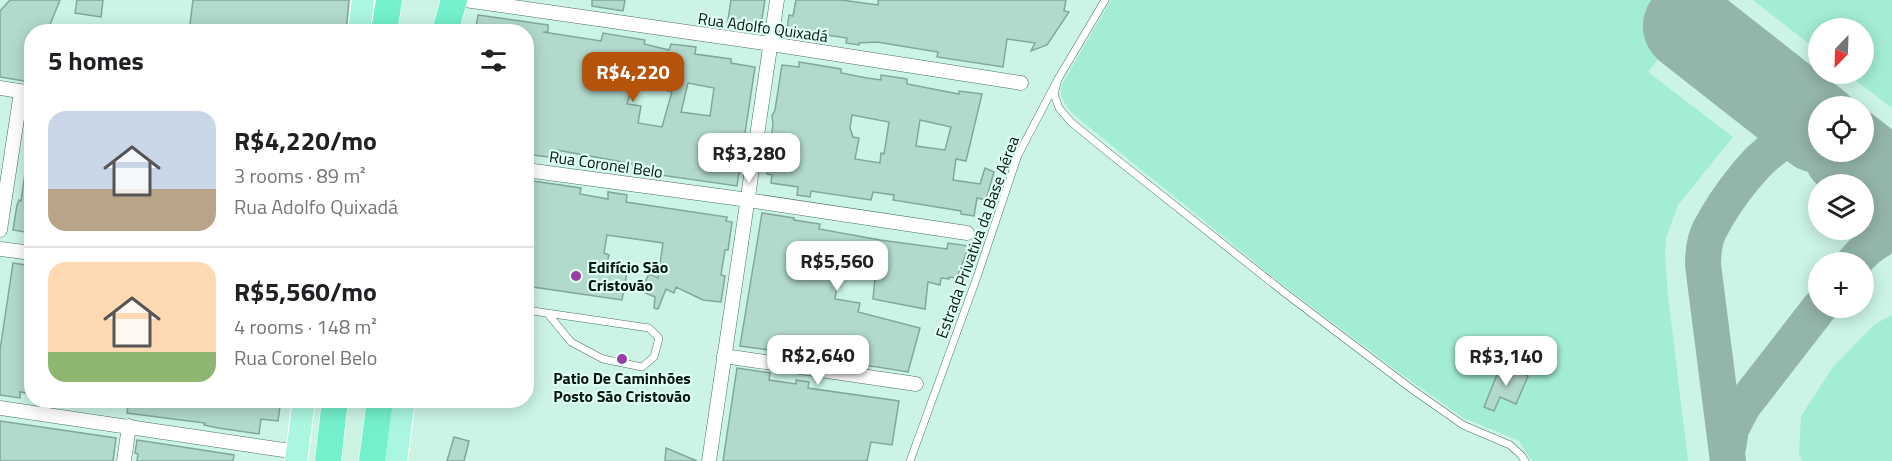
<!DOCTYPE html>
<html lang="en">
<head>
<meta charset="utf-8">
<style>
	body { margin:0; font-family:"Titillium Web",sans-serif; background:#f6f6f6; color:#202124; height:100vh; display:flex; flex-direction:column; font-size:22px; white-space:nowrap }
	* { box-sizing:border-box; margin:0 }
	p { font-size:20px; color:#757577 }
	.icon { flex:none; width:33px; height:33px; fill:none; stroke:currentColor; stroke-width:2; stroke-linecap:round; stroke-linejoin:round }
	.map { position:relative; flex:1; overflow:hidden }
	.panel { position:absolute; left:24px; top:24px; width:510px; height:384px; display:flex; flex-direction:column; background:#fff; border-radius:24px; box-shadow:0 3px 15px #0003 }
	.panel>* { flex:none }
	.needle { width:39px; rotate:203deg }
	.controls { position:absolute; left:1808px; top:18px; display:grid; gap:12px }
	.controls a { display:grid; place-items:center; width:66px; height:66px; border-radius:50%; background:#fff; box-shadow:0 3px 15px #0003; font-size:30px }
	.price { position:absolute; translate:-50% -51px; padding:0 14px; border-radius:12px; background:#fff; color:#222; font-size:20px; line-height:39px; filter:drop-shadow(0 2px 3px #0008) }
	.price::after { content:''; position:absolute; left:50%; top:36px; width:18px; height:14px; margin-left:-9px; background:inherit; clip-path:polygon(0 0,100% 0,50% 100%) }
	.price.selected { background:#b45309; color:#fff }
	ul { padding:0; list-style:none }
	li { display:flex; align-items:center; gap:18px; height:150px; padding:0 24px }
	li+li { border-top:2px solid #e0e0e0 }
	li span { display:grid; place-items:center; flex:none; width:168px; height:120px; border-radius:18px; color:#555 }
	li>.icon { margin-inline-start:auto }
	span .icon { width:72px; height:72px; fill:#fffc; stroke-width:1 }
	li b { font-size:26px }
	h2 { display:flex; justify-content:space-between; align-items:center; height:72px; padding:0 24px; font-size:26px }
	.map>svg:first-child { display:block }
	.green { fill:#a4edd5 }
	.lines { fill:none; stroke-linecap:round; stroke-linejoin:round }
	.taxiway { stroke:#94b5a9; stroke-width:36 }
	.runway { stroke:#94b5a9; stroke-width:90 }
	.building { fill:#b2dacc; stroke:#81a79a; stroke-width:1.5; fill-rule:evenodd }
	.lane-casing { stroke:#496e62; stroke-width:8 }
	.street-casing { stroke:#496e62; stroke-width:15 }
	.primary-casing { stroke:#fff; stroke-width:24 }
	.highway-casing { stroke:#fff; stroke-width:27 }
	.lane { stroke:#fff; stroke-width:7 }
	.street { stroke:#fff; stroke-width:14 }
	.primary { stroke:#abf6e0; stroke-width:22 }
	.highway { stroke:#73f0cc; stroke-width:26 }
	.poi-dot { fill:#983ca6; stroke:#defff3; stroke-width:2 }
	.labels { text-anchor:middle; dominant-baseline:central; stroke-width:4.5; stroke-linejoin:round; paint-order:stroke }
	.street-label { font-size:16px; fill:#061410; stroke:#defff3 }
	.poi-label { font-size:16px; font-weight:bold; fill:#061410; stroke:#defff3; text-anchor:start }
</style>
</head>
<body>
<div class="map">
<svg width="1892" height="461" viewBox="0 0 1892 461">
	<rect width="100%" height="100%" fill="#cbf4e5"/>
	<g class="green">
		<path d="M 1111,0 L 1705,0 L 1648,72 L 1733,137 L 1678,205 L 1666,238 L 1665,255 L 1668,295 L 1688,461 L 1532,461 L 1519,441 L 1462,417 L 1397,371 L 1279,282 L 1073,114 C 1064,104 1059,97 1062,84 Z"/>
		<path d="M 1753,0 L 1892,0 L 1892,108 L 1847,74 L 1863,74 L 1863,28 L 1818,28 L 1818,51 Z"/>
		<path d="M 1892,315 L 1892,461 L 1802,461 L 1799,453 L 1801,416 L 1833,367 L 1875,324 Z"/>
	</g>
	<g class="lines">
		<g class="taxiway">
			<path d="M 1842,152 L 1858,159"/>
			<path d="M 1854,262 C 1864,250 1877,240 1892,234"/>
			<path d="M 1728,448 L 1731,429 L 1743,406 L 1819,308"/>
			<path d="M 1728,461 L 1703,265 C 1703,253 1704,240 1710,229 C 1723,204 1762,146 1790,141 C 1799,139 1809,142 1818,144"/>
		</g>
		<g class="runway">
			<path d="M 1688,26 L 1818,128"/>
			<path d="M 1848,152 L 1892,186"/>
		</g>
	</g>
	<g class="building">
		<path d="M 10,0 L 60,0 L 47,32 L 32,32 L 32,75 L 30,82 L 0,77 L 0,11 Z"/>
		<path d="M 77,0 L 103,0 L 101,17 L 75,13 Z"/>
		<path d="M 193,0 L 349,0 L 346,32 L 189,32 Z"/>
		<path d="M 592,0 L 625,0 L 623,11 L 592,6 Z"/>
		<path d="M 731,0 L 765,0 L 760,31 L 727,26 Z"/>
		<path d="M 796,0 L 841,0 L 878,5 L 878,0 L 1066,0 L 1064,11 L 1069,12 L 1047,45 L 1031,51 L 1035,43 L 1007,39 L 1003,67 L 937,57 L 938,52 L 889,44 L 877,42 L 859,43 L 859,45 L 846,43 L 847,38 L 787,29 L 789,15 L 793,16 Z"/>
		<path d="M 478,15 L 548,25 L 548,32 L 543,32 L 601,41 L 603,33 L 645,40 L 644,44 L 669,50 L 671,44 L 696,47 L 695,54 L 731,59 L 731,63 L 755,67 L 737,186 L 660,175 L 661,172 L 633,167 L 633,164 L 556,150 L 555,158 L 526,154 L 526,32 L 475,32 ZM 634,81 L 672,92 L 662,127 L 638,123 L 641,106 L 627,104 ZM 688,83 L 714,88 L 710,116 L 681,112 Z"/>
		<path d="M 799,62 L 841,69 L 841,73 L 867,78 L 881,80 L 881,75 L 907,79 L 907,84 L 959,94 L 959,91 L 982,94 L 966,161 L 956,159 L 953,180 L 980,184 L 985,168 L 994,172 L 986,200 L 977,198 L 974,216 L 961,214 L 961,211 L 893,200 L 894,195 L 873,192 L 871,200 L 811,191 L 810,197 L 797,195 L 798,187 L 771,183 L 772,175 L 767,174 L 767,165 L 773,125 L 772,116 L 775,110 L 782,65 L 799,67 ZM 852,115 L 889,122 L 884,154 L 881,153 L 880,163 L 855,159 L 859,138 L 853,137 L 850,128 ZM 920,120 L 951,127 L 945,150 L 916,146 Z"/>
		<path d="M 25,173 L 32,173 L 32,233 L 13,230 L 17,205 L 19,200 L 21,201 Z"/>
		<path d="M 526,180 L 581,188 L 580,194 L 608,199 L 608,192 L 627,195 L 626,202 L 727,217 L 726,221 L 732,222 L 728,250 L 725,250 L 721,275 L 725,276 L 721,302 L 703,300 L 676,287 L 674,293 L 666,289 L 658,309 L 654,308 L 655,297 L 641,291 L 649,274 L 658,278 L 663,243 L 607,235 L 604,253 L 609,255 L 607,263 L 628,267 L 622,300 L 526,286 Z"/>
		<path d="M 762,213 L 794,218 L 794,220 L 820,224 L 819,229 L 880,240 L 947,249 L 948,243 L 969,246 L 957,278 L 949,277 L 949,279 L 941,278 L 940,285 L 928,282 L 925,309 L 873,299 L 875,278 L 862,277 L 863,265 L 841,262 L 835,299 L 860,303 L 858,312 L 920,328 L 908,372 L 839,361 L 840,354 L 814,350 L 813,356 L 740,346 Z"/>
		<path d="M 13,263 L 32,266 L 32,394 L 20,392 L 20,398 L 0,395 L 0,350 Z"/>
		<path d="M 1504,364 L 1528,376 L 1516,404 L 1500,397 L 1494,411 L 1484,407 L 1500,367 L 1503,369 Z"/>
		<path d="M 737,368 L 770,373 L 769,380 L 796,384 L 796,380 L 809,382 L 808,388 L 899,401 L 892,445 L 871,442 L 867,461 L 723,461 Z"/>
		<path d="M 129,400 L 165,404 L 165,400 L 281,400 L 278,421 L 261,419 L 259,434 L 218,428 L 204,425 L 205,423 L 127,413 Z"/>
		<path d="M 0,421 L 116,438 L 113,461 L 0,461 Z"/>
		<path d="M 454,437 L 469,441 L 464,461 L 447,461 Z"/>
		<path d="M 137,440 L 234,455 L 233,461 L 137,461 L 138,454 L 135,453 Z"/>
		<path d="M 666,448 L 697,461 L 665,461 Z"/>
	</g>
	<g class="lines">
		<defs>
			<g id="lane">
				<path d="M 1058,79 L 1054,94 L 1059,108 L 1071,122 L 1110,154 L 1285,293 L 1413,390 L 1463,425 L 1510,445 L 1521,455 L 1525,461"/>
				<path d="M 526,310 L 649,328 L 659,338 L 654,357 L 642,367 L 603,359 L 571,342 L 548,314"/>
				<path d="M 910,461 L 977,277 L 1018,155 L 1058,79 L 1105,0"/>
			</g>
			<g id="street">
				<path d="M 465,0 L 771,44 L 1021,83"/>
				<path d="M 0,88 L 32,93"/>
				<path d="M 526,170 L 734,198 L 967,233"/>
				<path d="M 0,230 L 21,92"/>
				<path d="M 0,249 L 32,253"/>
				<path d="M 724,356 L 916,384"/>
				<path d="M 0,408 L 297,452"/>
				<path d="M 124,461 L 129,426"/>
				<path d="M 709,461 L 777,0"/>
			</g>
			<g id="primary">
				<path d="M 359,32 L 363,0"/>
				<path d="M 296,461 L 304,400"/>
				<path d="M 396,461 L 404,400"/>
			</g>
			<g id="highway">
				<path d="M 384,32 L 389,0"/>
				<path d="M 445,32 L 454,0"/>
				<path d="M 328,461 L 335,400"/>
				<path d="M 372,461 L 380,400"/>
			</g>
		</defs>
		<use href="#lane" class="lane-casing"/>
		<use href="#street" class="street-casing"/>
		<use href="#primary" class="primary-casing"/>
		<use href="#highway" class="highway-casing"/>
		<use href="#lane" class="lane"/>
		<use href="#street" class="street"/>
		<use href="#primary" class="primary"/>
		<use href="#highway" class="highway"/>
	</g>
	<g class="poi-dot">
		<circle cx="576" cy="276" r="6"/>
		<circle cx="622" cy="359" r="6"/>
	</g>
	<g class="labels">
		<g class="street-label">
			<text transform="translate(763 27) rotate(8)">Rua Adolfo Quixadá</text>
			<text transform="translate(606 164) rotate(8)">Rua Coronel Belo</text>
			<text transform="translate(977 237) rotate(-70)">Estrada Privativa da Base Aérea</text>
		</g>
		<g class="poi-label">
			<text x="588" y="267">Edifício São<tspan x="588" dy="18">Cristovão</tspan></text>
			<text x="622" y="378" text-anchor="middle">Patio De Caminhões<tspan x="622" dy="18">Posto São Cristovão</tspan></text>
		</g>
	</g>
</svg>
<div class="controls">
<a><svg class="needle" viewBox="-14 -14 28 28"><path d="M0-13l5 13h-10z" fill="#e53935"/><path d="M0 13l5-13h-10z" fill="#757577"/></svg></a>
<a><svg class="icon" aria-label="locate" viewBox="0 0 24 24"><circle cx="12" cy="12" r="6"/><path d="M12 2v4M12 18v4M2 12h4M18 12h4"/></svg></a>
<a><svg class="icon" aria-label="layers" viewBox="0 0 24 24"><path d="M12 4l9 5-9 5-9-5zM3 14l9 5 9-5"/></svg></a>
<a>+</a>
</div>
<b class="price selected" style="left:633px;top:103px">R$4,220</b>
<b class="price" style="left:749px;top:184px">R$3,280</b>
<b class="price" style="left:837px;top:292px">R$5,560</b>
<b class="price" style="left:818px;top:386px">R$2,640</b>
<b class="price" style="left:1506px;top:387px">R$3,140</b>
<section class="panel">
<h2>5 homes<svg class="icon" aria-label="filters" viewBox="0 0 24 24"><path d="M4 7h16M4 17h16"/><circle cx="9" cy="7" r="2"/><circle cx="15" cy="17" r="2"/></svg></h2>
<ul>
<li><span style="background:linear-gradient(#c9d6e8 65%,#b9a48a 0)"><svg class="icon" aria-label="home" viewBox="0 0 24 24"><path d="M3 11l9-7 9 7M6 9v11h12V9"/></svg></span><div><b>R$4,220/mo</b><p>3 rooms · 89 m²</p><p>Rua Adolfo Quixadá</p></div></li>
<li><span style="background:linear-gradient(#ffd9b3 75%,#8fb573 0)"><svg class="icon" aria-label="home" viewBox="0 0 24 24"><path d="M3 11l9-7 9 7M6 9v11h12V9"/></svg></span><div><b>R$5,560/mo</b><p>4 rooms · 148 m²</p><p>Rua Coronel Belo</p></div></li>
</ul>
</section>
</div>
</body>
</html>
